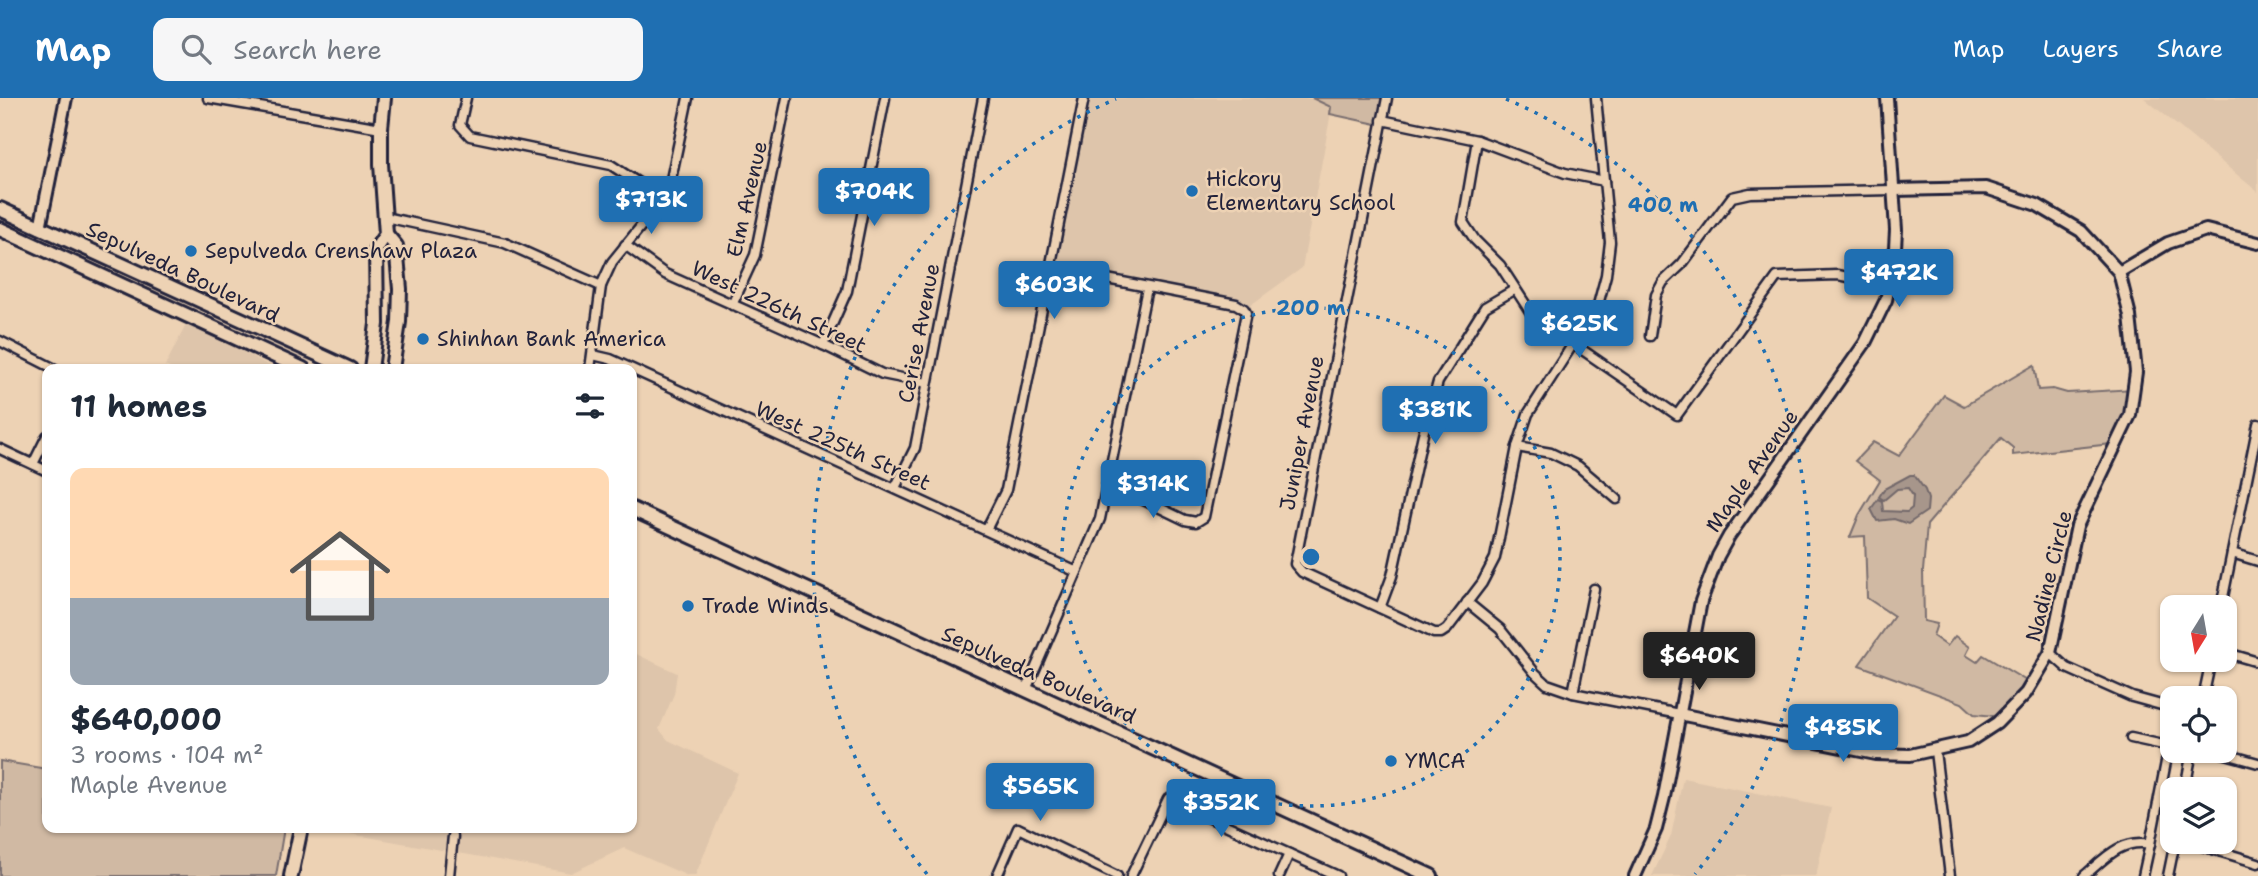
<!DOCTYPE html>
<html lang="en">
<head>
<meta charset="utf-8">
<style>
	body { margin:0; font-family:"Shantell Sans",sans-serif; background:#f6f6f7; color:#1f2937; height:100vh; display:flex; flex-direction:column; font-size:26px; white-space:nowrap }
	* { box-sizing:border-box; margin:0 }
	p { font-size:23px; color:#747a83 }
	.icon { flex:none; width:38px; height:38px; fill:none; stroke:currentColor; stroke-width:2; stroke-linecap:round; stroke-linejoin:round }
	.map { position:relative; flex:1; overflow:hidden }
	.panel { position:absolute; left:42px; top:266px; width:595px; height:469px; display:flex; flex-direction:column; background:#fff; border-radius:14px; box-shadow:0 2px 5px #0004 }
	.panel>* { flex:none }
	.needle { width:46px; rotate:191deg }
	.fabs { position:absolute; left:2160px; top:497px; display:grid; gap:14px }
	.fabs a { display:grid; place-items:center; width:77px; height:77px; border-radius:14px; background:#fff; box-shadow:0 2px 5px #0004; font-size:35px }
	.price { position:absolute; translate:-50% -60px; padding:0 16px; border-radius:7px; background:#1f6fb2; color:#fff; font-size:23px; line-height:46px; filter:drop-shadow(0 2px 4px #0008) }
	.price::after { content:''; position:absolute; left:50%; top:42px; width:21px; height:16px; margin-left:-10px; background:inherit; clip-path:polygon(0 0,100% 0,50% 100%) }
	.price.active { background:#222; color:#fff }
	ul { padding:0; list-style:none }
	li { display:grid; align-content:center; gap:14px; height:371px; padding:0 28px }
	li+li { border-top:2px solid #e0e1e3 }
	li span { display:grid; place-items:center; height:217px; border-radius:14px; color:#555 }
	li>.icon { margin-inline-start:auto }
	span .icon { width:126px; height:126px; fill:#fffc; stroke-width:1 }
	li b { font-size:30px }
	h2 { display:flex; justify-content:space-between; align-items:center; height:84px; padding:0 28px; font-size:30px }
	header { display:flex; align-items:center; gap:42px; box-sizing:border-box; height:98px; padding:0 35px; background:#1f6fb2; color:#fff }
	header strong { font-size:33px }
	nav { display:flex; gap:38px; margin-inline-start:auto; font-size:24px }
	.search { width:490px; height:63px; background:#f6f6f7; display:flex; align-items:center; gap:18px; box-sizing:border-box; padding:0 24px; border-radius:14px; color:#747a83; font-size:26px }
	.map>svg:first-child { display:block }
	.built { fill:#dec5ab }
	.green { fill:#d0b9a3; stroke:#796e6f; stroke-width:2 }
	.water { fill:#a7968b; stroke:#72686b; stroke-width:2 }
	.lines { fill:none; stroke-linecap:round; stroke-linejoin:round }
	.street-casing { stroke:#22223b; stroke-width:13 }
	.secondary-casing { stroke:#22223b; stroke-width:16 }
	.primary-casing { stroke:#22223b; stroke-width:18 }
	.street { stroke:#edd2b4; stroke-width:8 }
	.secondary { stroke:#edd2b4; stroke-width:10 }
	.primary { stroke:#edd2b4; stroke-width:12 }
	.ring { fill:none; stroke:#1f6fb2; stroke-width:3.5; stroke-dasharray:3.5 7 }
	.poi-dot { fill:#1f6fb2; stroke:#edd2b4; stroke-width:2.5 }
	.labels { text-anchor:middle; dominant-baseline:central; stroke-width:5; stroke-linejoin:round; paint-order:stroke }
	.poi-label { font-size:21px; fill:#22223b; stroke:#edd2b4; text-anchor:start }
	.street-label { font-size:21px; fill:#22223b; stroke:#edd2b4 }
	.centre { fill:#1f6fb2; stroke:#edd2b4; stroke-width:3.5 }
	.ring-label { font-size:21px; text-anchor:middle; font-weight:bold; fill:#1f6fb2; stroke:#edd2b4; stroke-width:5; stroke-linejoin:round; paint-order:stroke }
</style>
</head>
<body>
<header>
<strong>Map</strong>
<div class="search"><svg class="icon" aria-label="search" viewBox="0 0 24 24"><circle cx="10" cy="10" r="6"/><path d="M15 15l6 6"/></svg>Search here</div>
<nav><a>Map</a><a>Layers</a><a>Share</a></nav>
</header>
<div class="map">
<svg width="2258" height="778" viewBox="0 0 2258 778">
	<rect width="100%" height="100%" fill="#edd2b4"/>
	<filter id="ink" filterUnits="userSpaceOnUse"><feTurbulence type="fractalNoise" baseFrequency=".0143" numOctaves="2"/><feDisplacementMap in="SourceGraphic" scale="14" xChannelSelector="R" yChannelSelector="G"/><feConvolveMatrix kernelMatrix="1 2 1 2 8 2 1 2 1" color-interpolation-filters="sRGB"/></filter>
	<g filter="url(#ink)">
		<g class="built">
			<path d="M 1086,0 L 1312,0 L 1332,9 L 1302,170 L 1245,211 L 1051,169 Z"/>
			<path d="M 2144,0 L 2258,0 L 2258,94 Z"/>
			<path d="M 187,225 L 276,271 L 172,271 L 165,268 Z"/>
			<path d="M 632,554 L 677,575 L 674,596 L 659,631 L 668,642 L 738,675 L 695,778 L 688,778 L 624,750 L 571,775 L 328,732 L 329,730 L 632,730 Z"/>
			<path d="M 1683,680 L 1831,710 L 1816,778 L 1652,778 L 1671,738 Z"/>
		</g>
		<g class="green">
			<path d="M 1312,0 L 1386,0 L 1381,27 L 1330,16 L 1331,9 Z"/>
			<path d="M 2034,267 L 2038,292 L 2053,291 L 2067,295 L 2134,291 L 2111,346 L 2013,357 L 2013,350 L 2001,340 L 1927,427 L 1923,473 L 1924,523 L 1937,526 L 1933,538 L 1947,548 L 1955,538 L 1970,549 L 1966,557 L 1977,564 L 1983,557 L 2028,584 L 1995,618 L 1974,616 L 1962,605 L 1859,567 L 1894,518 L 1867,500 L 1865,438 L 1850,439 L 1859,417 L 1880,382 L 1855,363 L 1873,344 L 1899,358 L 1944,297 L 1964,308 Z"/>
			<path d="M 0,663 L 47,671 L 47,730 L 284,730 L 276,778 L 0,778 Z"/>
		</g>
		<path class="water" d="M 1910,377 L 1914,377 L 1925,392 L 1928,401 L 1927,413 L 1908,426 L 1894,421 L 1877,423 L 1871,411 L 1878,401 L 1882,403 L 1883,413 L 1907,414 L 1912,410 L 1913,398 L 1908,390 L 1897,391 L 1884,402 L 1879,399 L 1884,391 Z"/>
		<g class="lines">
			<defs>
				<g id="street">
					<path d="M 208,0 L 381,30"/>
					<path d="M 466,0 L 460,27 L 470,38 L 611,67 L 663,101"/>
					<path d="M 1387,0 L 1295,466 L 1302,474 L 1434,535 L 1441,535 L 1447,531 L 1482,485 L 1495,460 L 1517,349 L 1528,316 L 1598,207 L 1606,177 L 1610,144 L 1596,0"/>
					<path d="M 1382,22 L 1477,42 L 1565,75 L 1604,83"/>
					<path d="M 1477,42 L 1463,124 L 1475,142 L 1500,167 L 1533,218 L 1677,317 L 1777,179 L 1838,177 L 1890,188"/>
					<path d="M 385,119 L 505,145 L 601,188"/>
					<path d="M 625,147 L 665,176 L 823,247 L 882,276 L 927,285"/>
					<path d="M 1050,170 L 1236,206 L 1244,211 L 1246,215 L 1204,419 L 1196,424 L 1185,422 L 1108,385"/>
					<path d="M 732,207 L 755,157 L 787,0"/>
					<path d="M 1650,238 L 1656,197 L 1663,184 L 1682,166 L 1732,99 L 1750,95 L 1894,92"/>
					<path d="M 0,243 L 55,271"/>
					<path d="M 823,247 L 847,193 L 885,0"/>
					<path d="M 593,257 L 610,261 L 1077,474"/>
					<path d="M 590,271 L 601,188 L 612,164 L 663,101 L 670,86 L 688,0"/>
					<path d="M 1517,349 L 1551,355 L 1578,368 L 1617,401"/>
					<path d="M 0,351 L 47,373"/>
					<path d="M 33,366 L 47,338"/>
					<path d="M 895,390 L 915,350 L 983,0"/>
					<path d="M 986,432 L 1006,392 L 1084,0"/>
					<path d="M 2232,455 L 2258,463"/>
					<path d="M 1467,504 L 1500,531 L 1535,575 L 1547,586 L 1573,595 L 1679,616"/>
					<path d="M 2221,509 L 2258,326"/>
					<path d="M 1380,510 L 1392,478 L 1423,336 L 1438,284 L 1485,209 L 1514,192"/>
					<path d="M 2224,554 L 2258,564"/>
					<path d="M 2050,555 L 2067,570 L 2132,599 L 2172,610"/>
					<path d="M 1026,592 L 1100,421 L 1147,190"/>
					<path d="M 1573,595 L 1594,491"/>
					<path d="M 2203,600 L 2211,562"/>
					<path d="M 2131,640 L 2168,648"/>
					<path d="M 1935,653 L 1950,778"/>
					<path d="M 2215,653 L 2258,665"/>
					<path d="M 2185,691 L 2192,653"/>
					<path d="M 2189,744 L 2258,765"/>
					<path d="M 449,778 L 453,738"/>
					<path d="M 997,778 L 1018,730 L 1117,778"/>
					<path d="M 1131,778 L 1168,701 L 1338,778"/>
					<path d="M 1279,778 L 1289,756"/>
					<path d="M 2084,778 C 2104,761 2122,740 2150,746 L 2172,633"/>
					<path d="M 2143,778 L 2150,746"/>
					<path d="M 2168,778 L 2175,744"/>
				</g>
				<g id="secondary">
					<path d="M 40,130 L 66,0"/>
					<path d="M 2119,174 L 2168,145 L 2206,132 L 2258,145"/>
					<path d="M 1679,616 L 1876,656 L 1910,657 L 1968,644 L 1997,625 L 2026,595 L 2050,555 L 2077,428 L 2130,317 L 2136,274 L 2130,218 L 2119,174 L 2081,133 L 2037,107 L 1986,90 L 1894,92"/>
					<path d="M 1635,778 L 1656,731 L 1664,699 L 1701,503 L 1718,458 L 1729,438 L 1865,245 L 1886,202 L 1894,168 L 1896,132 L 1887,0"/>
				</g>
				<g id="primary">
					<path d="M 0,111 L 350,271"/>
					<path d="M 0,131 L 303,271"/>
					<path d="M 386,136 L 396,148 L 400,191 L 399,224 L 392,271"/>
					<path d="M 371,271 L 377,226 L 376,151 L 386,136 L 381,66 L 381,30 L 384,0"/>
					<path d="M 632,411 L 1431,778"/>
					<path d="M 291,778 L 301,730"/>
				</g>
			</defs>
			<use href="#street" class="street-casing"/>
			<use href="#secondary" class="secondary-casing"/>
			<use href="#primary" class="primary-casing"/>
			<use href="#street" class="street"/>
			<use href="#secondary" class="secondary"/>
			<use href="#primary" class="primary"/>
		</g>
	</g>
	<g class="ring">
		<circle cx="1311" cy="459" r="249"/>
		<path d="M927 776A498 498 0 0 1 1116 1M1506 1A498 498 0 0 1 1695 776"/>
	</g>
	<g class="poi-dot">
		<circle cx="1192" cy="93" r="7"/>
		<circle cx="191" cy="153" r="7"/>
		<circle cx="423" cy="241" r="7"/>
		<circle cx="688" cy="508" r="7"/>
		<circle cx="1391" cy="663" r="7"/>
	</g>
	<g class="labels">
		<g class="poi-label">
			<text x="1206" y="81">Hickory<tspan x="1206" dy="24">Elementary School</tspan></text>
			<text x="205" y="153">Sepulveda Crenshaw Plaza</text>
			<text x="437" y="241">Shinhan Bank America</text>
			<text x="702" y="508">Trade Winds</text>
			<text x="1405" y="663">YMCA</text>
		</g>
		<g class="street-label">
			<text transform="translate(747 101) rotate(-77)">Elm Avenue</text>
			<text transform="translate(183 174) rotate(25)">Sepulveda Boulevard</text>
			<text transform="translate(779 209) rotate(25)">West 226th Street</text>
			<text transform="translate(919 235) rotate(-79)">Cerise Avenue</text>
			<text transform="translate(1302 335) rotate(-79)">Juniper Avenue</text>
			<text transform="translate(843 348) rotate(24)">West 225th Street</text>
			<text transform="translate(1752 373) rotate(-55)">Maple Avenue</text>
			<text transform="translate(2049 478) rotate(-76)">Nadine Circle</text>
			<text transform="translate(1039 577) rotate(24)">Sepulveda Boulevard</text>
		</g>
	</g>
	<circle cx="1311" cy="459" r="10" class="centre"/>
	<g class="ring-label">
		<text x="1663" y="114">400 m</text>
		<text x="1311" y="217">200 m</text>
	</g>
</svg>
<div class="fabs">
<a><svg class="needle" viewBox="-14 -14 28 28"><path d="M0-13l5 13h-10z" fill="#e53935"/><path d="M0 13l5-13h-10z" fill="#747a83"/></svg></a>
<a><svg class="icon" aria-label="locate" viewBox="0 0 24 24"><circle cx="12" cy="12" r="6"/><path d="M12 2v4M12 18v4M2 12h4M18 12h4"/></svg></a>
<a><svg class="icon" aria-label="layers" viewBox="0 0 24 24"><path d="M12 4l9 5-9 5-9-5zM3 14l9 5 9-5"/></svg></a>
</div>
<b class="price" style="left:874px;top:130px">$704K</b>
<b class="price" style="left:651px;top:138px">$713K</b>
<b class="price" style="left:1899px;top:211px">$472K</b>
<b class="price" style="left:1054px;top:223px">$603K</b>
<b class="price" style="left:1579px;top:262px">$625K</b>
<b class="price" style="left:1435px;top:348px">$381K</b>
<b class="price" style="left:1153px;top:422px">$314K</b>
<b class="price active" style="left:1699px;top:594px">$640K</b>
<b class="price" style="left:1843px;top:666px">$485K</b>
<b class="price" style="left:1040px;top:725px">$565K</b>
<b class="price" style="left:1221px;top:741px">$352K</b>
<section class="panel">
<h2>11 homes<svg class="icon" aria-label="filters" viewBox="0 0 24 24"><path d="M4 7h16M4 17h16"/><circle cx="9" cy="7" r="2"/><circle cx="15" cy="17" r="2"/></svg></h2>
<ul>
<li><span style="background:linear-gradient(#ffd9b3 60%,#9aa5b1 0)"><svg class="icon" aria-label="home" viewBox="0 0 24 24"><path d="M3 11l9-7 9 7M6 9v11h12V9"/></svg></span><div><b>$640,000</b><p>3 rooms · 104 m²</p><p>Maple Avenue</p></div></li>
</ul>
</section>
</div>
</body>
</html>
